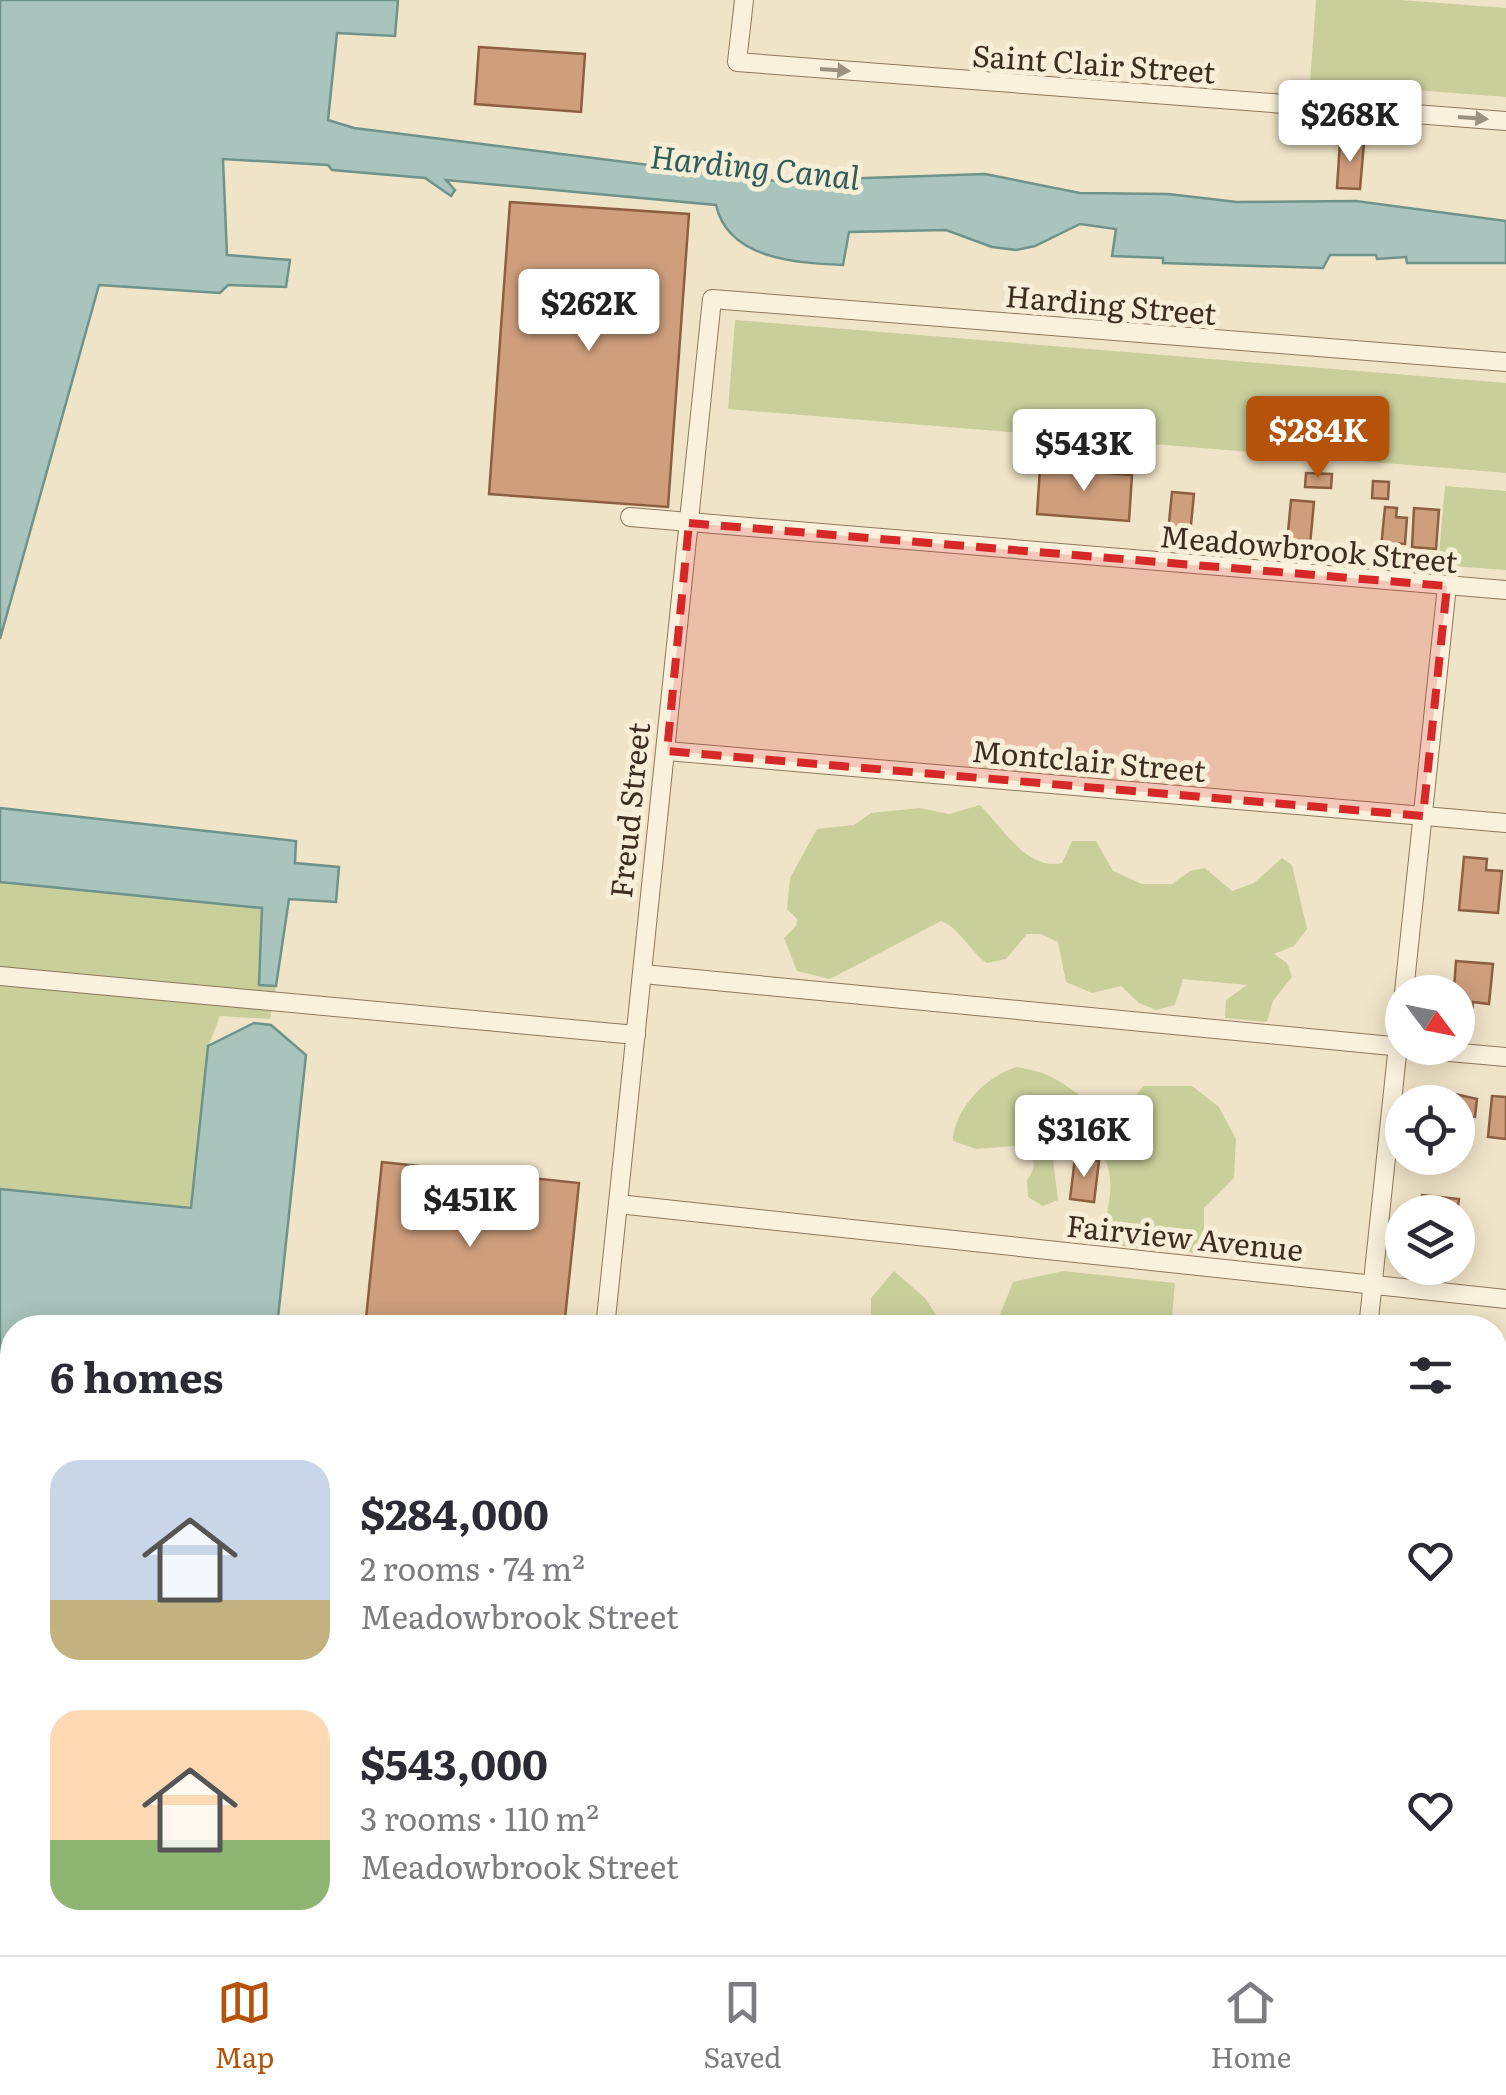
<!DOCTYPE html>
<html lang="en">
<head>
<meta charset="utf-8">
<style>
	body { margin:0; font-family:Literata,serif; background:#f2f2f3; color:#2b2b33; height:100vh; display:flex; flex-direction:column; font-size:38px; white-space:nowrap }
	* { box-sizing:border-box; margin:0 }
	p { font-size:32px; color:#7c7c81 }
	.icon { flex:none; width:55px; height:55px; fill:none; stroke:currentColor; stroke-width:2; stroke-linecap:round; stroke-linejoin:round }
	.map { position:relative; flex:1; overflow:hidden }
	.side { position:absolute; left:0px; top:1315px; width:1508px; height:640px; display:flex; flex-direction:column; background:#fff; border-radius:40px 40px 0 0; box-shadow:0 5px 25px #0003 }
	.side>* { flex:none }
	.needle { width:65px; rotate:122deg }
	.buttons { position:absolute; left:1385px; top:975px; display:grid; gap:20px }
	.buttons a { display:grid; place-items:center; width:90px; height:90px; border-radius:50%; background:#fff; box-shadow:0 5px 25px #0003; font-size:50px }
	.price { position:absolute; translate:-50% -85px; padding:0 22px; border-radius:10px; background:#fff; color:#222; font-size:32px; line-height:65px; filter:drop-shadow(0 2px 5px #0008) }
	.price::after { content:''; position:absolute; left:50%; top:60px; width:30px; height:22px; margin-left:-15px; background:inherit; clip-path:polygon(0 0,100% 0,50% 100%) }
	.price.current { background:#b45309; color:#fff }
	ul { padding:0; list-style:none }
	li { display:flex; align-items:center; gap:30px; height:250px; padding:0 50px }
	li span { display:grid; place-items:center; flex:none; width:280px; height:200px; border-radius:30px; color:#555 }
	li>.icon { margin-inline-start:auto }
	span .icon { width:120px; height:120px; fill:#fffc; stroke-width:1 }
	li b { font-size:42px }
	h2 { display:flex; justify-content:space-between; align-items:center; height:120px; padding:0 50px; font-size:42px }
	.tabs { display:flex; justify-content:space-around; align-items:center; height:140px; border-top:2px solid #e1e1e2; background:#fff; font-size:28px; color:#7c7c81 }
	.tabs a { display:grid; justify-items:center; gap:5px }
	.tabs .current { color:#b45309 }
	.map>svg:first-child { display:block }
	.green { fill:#c9cf9b }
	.water { fill:#a9c4bc; stroke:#6f938a; stroke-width:2.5 }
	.building { fill:#cf9f7d; stroke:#8d5f41; stroke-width:2.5 }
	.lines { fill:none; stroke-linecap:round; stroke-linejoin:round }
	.street-casing { stroke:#8d765c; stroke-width:20 }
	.secondary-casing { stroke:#6f573f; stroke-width:28 }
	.street { stroke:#faf1dc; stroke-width:18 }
	.secondary { stroke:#faf1dc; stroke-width:25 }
	.oneway { fill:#9c907e }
	.marked { fill:#d62828; fill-opacity:0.2; stroke:#d62828; stroke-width:8; stroke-dasharray:20 12; stroke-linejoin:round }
	.labels { text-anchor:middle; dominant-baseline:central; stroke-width:10; stroke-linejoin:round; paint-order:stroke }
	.street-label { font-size:30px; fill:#3d2e20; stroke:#f7eed8 }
	.water-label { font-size:32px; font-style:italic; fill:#2f5d5a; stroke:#f7eed8 }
</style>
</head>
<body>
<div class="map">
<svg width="1506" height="1955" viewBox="0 0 1506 1955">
	<rect width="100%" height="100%" fill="#f0e4c8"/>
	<g class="green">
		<path d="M 1316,0 L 1401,0 L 1506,8 L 1506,97 L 1310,82 Z"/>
		<path d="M 735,320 L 1506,383 L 1506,473 L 728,409 Z"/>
		<path d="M 1445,486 L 1506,491 L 1506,570 L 1438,565 Z"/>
		<path d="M 980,805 C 1003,828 1027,871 1062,863 L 1072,841 L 1096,841 L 1113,871 L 1142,884 L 1172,884 L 1190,871 L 1205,868 L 1232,891 L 1254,883 L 1282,858 L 1292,865 L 1307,929 L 1294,946 L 1274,954 L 1287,963 L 1292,977 L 1273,1001 L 1267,1022 L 1225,1018 L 1226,1000 L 1247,985 L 1183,979 L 1175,1005 L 1156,1010 L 1139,1003 L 1121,986 L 1092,993 L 1066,982 L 1058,942 L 1041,934 L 1027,934 L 1006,959 L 987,963 C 969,951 960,928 941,921 L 830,979 L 797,971 L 784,938 L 796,926 L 797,919 L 787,909 L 790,878 L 817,829 L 854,825 L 871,813 L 920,808 L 949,814 Z"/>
		<path d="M 0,882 L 262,908 L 259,984 L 276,986 L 270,1019 L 220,1016 L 208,1047 L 191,1208 L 0,1189 Z"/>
		<path d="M 1017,1067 C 1067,1075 1067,1094 1109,1110 L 1121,1135 L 1140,1136 L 1132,1101 L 1143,1086 L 1192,1086 L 1219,1107 L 1236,1139 L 1234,1178 L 1204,1208 L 1204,1254 L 1102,1244 C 1109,1193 1124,1169 1082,1130 L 1052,1151 L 1058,1200 L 1043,1206 L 1028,1197 L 1027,1180 C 1037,1167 1035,1158 1028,1145 L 976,1149 L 953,1141 C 953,1110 988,1074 1017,1067 Z"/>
		<path d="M 894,1271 L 925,1298 L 944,1327 L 871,1327 L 871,1298 Z"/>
		<path d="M 1063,1271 L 1175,1283 L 1171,1327 L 995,1327 L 1013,1282 Z"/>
		<path d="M 0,1560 L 12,1562 L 12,1942 L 492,1943 L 491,1955 L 0,1955 Z"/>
	</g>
	<g class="water">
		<path d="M 0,0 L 398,0 L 395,36 L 337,33 L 328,120 L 354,128 L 776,181 L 985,174 L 1080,193 L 1168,194 L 1237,202 L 1356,201 L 1506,221 L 1506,263 L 1407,263 L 1406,257 L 1377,259 L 1376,255 L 1330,255 L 1323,268 L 1163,263 L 1163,258 L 1112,256 L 1116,229 L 1080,224 L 1035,246 L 1016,250 L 992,247 L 946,230 L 849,232 L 843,265 C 796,263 728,259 716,205 L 446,180 L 455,190 L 451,196 L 425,178 L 332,170 L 328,165 L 223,159 L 227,255 L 290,260 L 286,287 L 228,285 L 220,293 L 99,285 L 0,639 Z"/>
		<path d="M 0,808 L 296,841 L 295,863 L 339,867 L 336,902 L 289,899 L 276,986 L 259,985 L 262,908 L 0,882 Z"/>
		<path d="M 254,1023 L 271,1025 L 306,1055 L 277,1327 L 12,1328 L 12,1562 L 0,1560 L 0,1189 L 191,1208 L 208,1046 Z"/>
	</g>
	<g class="building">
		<path d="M 479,47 L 585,54 L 581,112 L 475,104 Z"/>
		<path d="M 1340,142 L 1364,143 L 1360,189 L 1337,188 Z"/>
		<path d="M 510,202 L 689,214 L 668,507 L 489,494 Z"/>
		<path d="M 1040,468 L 1132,475 L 1129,521 L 1037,514 Z"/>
		<path d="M 1306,473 L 1332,474 L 1331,488 L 1305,487 Z"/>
		<path d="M 1373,481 L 1389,482 L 1388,499 L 1372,498 Z"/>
		<path d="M 1172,492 L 1194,494 L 1190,535 L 1168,533 Z"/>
		<path d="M 1291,500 L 1314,502 L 1310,545 L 1287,543 Z"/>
		<path d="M 1385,507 L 1397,508 L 1396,517 L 1407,518 L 1405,544 L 1395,543 L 1394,550 L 1381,548 Z"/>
		<path d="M 1414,508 L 1439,510 L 1436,549 L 1412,547 Z"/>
		<path d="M 1464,857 L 1487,859 L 1486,870 L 1502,871 L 1498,913 L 1459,910 Z"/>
		<path d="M 1456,961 L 1493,964 L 1489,1004 L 1473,1002 L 1472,1016 L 1458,1015 L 1458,992 L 1441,992 L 1442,988 L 1454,989 Z"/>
		<path d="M 1446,1092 L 1477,1099 L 1475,1117 L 1464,1116 L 1461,1145 L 1458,1145 L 1458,1102 L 1437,1102 L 1438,1098 L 1445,1098 Z"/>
		<path d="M 1492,1096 L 1506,1097 L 1506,1139 L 1488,1137 Z"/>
		<path d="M 1075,1158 L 1099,1161 L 1094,1202 L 1070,1199 Z"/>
		<path d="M 382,1162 L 579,1183 L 564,1328 L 365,1328 Z"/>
		<path d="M 1422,1195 L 1459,1199 L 1457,1212 L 1420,1212 Z"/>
		<path d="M 1458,1223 L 1466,1224 L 1464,1244 L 1458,1244 Z"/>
		<path d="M 1495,1362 L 1503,1363 L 1499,1395 L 1495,1395 Z"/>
		<path d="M 569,1942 L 676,1952 L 677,1942 L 897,1942 L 896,1955 L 568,1955 Z"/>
	</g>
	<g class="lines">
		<defs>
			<g id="street">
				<path d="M 744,0 L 737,62 L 1506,121"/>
				<path d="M 630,517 L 1506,590"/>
				<path d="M 667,751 L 1506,823"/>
				<path d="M 643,974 L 1402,1047"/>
				<path d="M 0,976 L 636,1035"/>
				<path d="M 1404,992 L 1447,586"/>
				<path d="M 1404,1048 L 1506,1057"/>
				<path d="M 618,1204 L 1506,1299"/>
				<path d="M 605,1328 L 712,299 L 1506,362"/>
				<path d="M 1368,1328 L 1402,1007"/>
				<path d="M 1495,1547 L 1506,1548"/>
				<path d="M 1495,1760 L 1506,1761"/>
			</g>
			<g id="secondary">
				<path d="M 1362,1942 L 1375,1955"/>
				<path d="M 539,1955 L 540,1942"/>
			</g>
		</defs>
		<use href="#street" class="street-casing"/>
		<use href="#secondary" class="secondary-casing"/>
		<use href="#street" class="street"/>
		<use href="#secondary" class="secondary"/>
	</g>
	<defs><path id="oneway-solid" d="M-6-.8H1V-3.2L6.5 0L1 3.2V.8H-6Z" transform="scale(2.5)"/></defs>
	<g class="oneway">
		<use href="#oneway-solid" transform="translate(835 70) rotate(4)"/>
		<use href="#oneway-solid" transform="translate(1473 118) rotate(4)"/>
	</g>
	<path class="marked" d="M 689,523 L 1447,586 L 1423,816 L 667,751 Z"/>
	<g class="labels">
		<g class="street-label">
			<text transform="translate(1094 62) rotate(4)">Saint Clair Street</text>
			<text transform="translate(1111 303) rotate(5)">Harding Street</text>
			<text transform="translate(1309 547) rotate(5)">Meadowbrook Street</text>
			<text transform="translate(1089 759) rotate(5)">Montclair Street</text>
			<text transform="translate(628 810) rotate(-84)">Freud Street</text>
			<text transform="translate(1185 1236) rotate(6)">Fairview Avenue</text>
		</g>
		<g class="water-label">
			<text transform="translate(755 165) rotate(6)">Harding Canal</text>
		</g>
	</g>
</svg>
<div class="buttons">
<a><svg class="needle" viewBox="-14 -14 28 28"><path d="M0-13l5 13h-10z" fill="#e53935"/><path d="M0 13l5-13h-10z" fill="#7c7c81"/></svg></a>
<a><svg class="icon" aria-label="locate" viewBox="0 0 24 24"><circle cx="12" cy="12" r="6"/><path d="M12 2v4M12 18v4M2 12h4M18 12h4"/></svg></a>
<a><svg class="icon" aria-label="layers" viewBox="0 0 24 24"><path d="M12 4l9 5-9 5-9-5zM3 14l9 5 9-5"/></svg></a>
</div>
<b class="price" style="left:1350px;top:165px">$268K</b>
<b class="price" style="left:589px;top:354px">$262K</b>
<b class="price current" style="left:1318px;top:481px">$284K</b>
<b class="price" style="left:1084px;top:494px">$543K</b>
<b class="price" style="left:1084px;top:1180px">$316K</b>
<b class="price" style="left:470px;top:1250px">$451K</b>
<section class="side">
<h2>6 homes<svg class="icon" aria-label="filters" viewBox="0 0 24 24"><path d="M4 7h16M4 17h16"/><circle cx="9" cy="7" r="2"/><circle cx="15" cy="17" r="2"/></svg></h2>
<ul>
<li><span style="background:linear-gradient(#c9d6e8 70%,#c2b280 0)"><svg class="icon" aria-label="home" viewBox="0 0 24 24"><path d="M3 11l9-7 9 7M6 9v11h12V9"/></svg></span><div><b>$284,000</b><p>2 rooms · 74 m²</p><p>Meadowbrook Street</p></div><svg class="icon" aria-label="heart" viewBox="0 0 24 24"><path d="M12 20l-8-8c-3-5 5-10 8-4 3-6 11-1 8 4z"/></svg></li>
<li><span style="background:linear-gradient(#ffd9b3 65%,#8fb573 0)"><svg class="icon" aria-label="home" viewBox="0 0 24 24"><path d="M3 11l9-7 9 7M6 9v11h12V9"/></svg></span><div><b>$543,000</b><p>3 rooms · 110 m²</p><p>Meadowbrook Street</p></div><svg class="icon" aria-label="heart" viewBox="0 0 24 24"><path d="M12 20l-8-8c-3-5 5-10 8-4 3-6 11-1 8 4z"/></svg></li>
</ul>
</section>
</div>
<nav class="tabs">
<a class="current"><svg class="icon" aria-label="map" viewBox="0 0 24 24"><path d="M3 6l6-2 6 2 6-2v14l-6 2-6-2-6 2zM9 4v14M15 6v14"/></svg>Map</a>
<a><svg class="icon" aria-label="saved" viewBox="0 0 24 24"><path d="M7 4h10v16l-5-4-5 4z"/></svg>Saved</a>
<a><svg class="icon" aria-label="home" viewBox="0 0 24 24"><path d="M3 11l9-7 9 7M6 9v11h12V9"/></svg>Home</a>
</nav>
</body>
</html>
